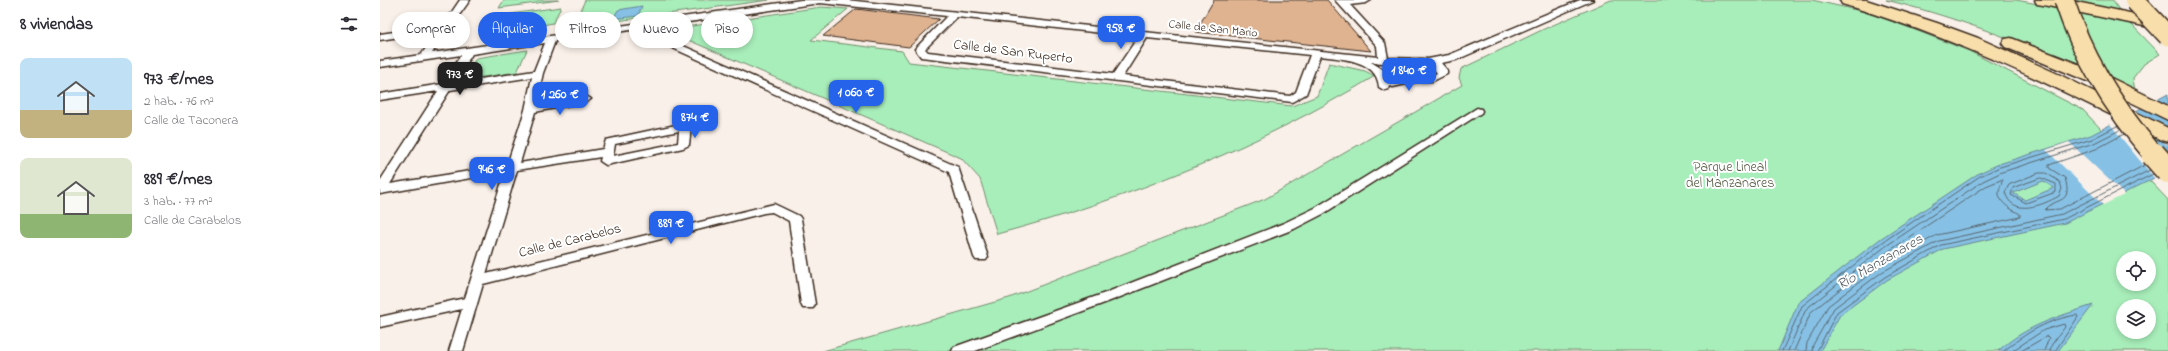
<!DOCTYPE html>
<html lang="es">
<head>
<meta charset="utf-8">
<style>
	body { margin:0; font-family:"Indie Flower",sans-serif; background:#f7f7f7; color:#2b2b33; height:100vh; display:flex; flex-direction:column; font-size:15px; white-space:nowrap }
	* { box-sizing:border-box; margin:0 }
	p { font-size:13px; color:#7c7c81 }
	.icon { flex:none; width:22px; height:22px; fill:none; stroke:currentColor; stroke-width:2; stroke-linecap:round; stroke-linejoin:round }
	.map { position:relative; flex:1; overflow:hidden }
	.details { display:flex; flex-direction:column; background:#fff; width:380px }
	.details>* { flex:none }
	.banner { position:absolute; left:12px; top:12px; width:380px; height:36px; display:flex; gap:8px }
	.tools { position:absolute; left:1736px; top:251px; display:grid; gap:8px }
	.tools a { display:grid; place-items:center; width:40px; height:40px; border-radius:50%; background:#fff; box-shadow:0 2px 6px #0003; font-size:20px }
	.price { position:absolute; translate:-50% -34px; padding:0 9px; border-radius:8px; background:#2563eb; color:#fff; font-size:13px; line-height:26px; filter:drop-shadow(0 1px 2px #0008) }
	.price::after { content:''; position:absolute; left:50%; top:24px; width:12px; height:9px; margin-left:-6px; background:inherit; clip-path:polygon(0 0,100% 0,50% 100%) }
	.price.selected { background:#222; color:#fff }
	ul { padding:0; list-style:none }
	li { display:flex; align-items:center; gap:12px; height:100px; padding:0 20px }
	li span { display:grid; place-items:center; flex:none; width:112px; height:80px; border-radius:8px; color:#555 }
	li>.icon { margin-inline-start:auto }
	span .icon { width:48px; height:48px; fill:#fffc; stroke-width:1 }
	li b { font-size:17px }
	h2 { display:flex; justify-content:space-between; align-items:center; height:48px; padding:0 20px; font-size:17px }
	.pill { padding:0 14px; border-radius:18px; background:#fff; box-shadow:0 2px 6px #0003; font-size:14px; line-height:36px }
	.pill.selected { background:#2563eb; color:#fff }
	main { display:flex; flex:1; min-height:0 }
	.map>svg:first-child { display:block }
	.green { fill:#a8eeba; stroke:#728c6c; fill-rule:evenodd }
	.water { fill:#86c1e5; stroke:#688595; fill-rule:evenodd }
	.pier { fill:#f9f0e9 }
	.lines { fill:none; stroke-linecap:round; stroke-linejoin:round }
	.shore { stroke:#59666e; stroke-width:1 }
	.building { fill:#dfb390; stroke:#3b2a1e }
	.street-casing { stroke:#3b2a1e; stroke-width:3 }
	.highway-casing { stroke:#3b2a1e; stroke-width:3 }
	.street { fill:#fff; fill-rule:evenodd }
	.highway { fill:#f8deab; fill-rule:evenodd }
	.highway-bridge-far1-casing { stroke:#3b2a1e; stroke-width:22; stroke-linecap:butt }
	.highway-bridge-casing { stroke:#3b2a1e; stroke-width:27; stroke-linecap:butt }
	.highway-bridge-far1 { stroke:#f8deab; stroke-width:19 }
	.highway-bridge { stroke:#f8deab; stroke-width:24 }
	.labels { text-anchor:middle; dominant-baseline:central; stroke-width:4; stroke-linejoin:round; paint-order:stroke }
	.far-street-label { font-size:12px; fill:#3b2a1e; stroke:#fff }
	.street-label { font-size:14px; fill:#3b2a1e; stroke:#fff }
	.park-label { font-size:14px; fill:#565b45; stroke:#fff }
	.water-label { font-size:15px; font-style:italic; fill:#555f64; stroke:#fff }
</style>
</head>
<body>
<main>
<section class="details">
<h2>8 viviendas<svg class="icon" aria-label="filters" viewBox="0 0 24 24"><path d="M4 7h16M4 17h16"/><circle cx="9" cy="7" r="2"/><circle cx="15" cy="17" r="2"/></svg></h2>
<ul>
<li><span style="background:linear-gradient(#bfe0f5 65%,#c2b280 0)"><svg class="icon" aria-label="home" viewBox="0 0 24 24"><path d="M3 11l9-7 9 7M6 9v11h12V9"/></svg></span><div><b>973 €/mes</b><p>2 hab. · 76 m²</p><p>Calle de Taconera</p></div></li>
<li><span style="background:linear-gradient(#dfe7d0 70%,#8fb573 0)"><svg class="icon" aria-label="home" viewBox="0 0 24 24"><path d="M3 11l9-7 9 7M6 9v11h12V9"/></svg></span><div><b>889 €/mes</b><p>3 hab. · 77 m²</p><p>Calle de Carabelos</p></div></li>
</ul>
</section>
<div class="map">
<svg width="1788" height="351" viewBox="0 0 1788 351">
	<rect width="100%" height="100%" fill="#f9f0e9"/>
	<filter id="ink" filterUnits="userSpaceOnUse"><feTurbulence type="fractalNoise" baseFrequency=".025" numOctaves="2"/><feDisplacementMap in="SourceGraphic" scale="8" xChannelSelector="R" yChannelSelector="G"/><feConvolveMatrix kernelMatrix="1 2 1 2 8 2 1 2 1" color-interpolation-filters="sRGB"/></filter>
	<g filter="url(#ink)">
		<g class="green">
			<path d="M 124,0 L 179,0 L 119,8 Z"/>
			<path d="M 205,0 L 389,0 L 193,27 Z"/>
			<path d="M 1231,0 L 1432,0 L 1485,12 L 1530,28 L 1589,51 L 1703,110 L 1788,200 L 1788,351 L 443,351 L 629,298 L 885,199 L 1082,85 L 1079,78 L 1081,69 L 1164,29 ZM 1743,258 L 1769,258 L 1769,284 L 1743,284 ZM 1743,306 L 1769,306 L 1769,332 L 1743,332 Z"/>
			<path d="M 1506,0 L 1636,0 L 1647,2 L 1749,22 L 1780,54 L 1764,64 L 1753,78 L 1755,92 C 1674,55 1592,21 1506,0 Z"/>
			<path d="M 1695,0 L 1732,0 L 1740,11 L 1696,3 Z"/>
			<path d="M 181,7 L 173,23 L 141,29 L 119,29 L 130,14 Z"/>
			<path d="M 441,7 L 468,9 L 431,40 L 522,51 L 529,62 L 912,106 L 937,96 L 949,63 L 985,71 L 995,76 C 878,147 748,199 617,234 L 600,179 L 581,158 L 285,30 Z"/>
			<path d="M 147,50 L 137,72 L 84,80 L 96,58 Z"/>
		</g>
		<g class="water">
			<path d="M 262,6 L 258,16 L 233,19 L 238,10 Z"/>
			<path d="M 1788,94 L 1788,171 L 1685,223 L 1563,249 L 1507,280 L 1460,315 L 1440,351 L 1398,351 L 1418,303 L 1500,239 L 1599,173 L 1619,164 L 1711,135 ZM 1663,181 L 1674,188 L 1645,200 L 1633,193 Z"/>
			<path d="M 1713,305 L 1678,351 L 1618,351 C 1647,325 1677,317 1713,305 Z"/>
		</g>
		<g class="pier">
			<path d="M 1753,110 L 1788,128 L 1788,145 L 1770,135 L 1788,173 L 1775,179 L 1729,123 Z"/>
			<path d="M 1689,142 L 1743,193 L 1744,195 L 1723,205 L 1666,150 Z"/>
		</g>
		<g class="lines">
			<g class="shore">
				<path d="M 1744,134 L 1716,149 L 1669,165 L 1669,168 L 1685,178 C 1693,206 1676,196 1665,210 L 1680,209 L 1765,165"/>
				<path d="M 1659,173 L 1666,173 L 1680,182 L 1682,189 L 1679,196 C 1663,205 1632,218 1625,192 L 1629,185 Z"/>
				<path d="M 1661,178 L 1676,184 L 1676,192 L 1646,203 L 1631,195 L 1633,188 Z"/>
				<path d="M 1402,351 L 1422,306 L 1503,242 L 1600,176 L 1620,167 L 1712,139 L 1737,126"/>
				<path d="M 1408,351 L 1426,309 L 1506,246 L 1603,181 L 1622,172 L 1714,143 L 1740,130"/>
				<path d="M 1414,351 L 1431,312 L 1509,251 L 1606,186 L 1623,179 C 1622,183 1620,187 1619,191 C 1618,203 1631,209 1640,214 L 1640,217 L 1557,235 L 1499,267 L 1448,306 L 1427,343 L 1426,351"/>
				<path d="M 1432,351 L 1433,345 L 1454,308 L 1502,272 L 1559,241 L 1682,214 L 1770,170"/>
				<path d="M 1437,351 L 1457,312 L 1505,277 L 1561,245 L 1684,219 L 1773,174"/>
				<path d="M 1624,351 C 1645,333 1669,319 1697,315 L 1698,317 L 1675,351"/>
				<path d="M 1632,351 L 1664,330 L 1684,324 L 1685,327 L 1672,344 L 1670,351"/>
				<path d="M 1641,351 L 1667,336 L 1669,338 L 1664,351"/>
			</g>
		</g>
		<g class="building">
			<path d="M 834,0 L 947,0 L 991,51 L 815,32 Z"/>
			<path d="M 476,9 L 559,19 L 529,47 L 443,36 Z"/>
		</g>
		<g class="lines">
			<defs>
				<g id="street">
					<path d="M 80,0 L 90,0 L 52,53 L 421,0 L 466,0 L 998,57 L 997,46 L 955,0 L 991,0 L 986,3 L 970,5 L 1005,43 L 1008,58 L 1048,59 L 1069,55 L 1200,0 L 1213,0 L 1076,60 L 1061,63 L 1067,70 L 1067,74 L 1053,81 L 1039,81 L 1013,87 L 1009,86 L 1008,89 L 1004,90 L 999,87 C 997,59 961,59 940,56 L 926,94 L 912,102 L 541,57 L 535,49 L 567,16 L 440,3 L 274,27 L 274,33 L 578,167 L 608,257 L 606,260 L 596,260 L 594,257 L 569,172 L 268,37 L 263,31 L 264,28 L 175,41 L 163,73 L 156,105 L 206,96 L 211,99 L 206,102 L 155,112 L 140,163 L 223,149 L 226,140 L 305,123 L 311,126 L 309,145 L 303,148 L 226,165 L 220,161 L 221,157 L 137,170 L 106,274 L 394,204 L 419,216 L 421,219 L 435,304 L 433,308 L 423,308 L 421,304 L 409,221 L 392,212 L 384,213 L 103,284 L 83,351 L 69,351 L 82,309 L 0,327 L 0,317 L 85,298 L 125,172 L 0,194 L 0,181 L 58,91 L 0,100 L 0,94 L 62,84 L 81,55 L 0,67 L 0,61 L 41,55 L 58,31 L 0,40 L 0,34 L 63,25 ZM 577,17 L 758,37 L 733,74 L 548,52 L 545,49 ZM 767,38 L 930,55 L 916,92 L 910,96 L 743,76 ZM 165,43 L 154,71 L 74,83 L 92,54 ZM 991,62 L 1026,65 L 1024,70 L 1030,77 L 1009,82 L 1004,70 ZM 1042,65 L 1052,67 L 1057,73 C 1049,77 1041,77 1034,70 L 1035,68 ZM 152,77 L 145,110 L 127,165 L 10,184 L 70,90 ZM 299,131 L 298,143 L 233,156 L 235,144 Z"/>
					<path d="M 1097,108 L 1101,109 L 1102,111 L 1101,113 L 943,214 L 914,229 L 730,301 L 595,351 L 572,351 L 574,347 L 720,295 L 904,223 L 935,208 Z"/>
				</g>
				<g id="highway">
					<path d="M 1460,0 L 1486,0 L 1557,23 L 1598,38 L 1678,74 L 1788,128 L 1788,142 L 1781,140 C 1677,87 1574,37 1462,4 Z"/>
					<path d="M 1655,0 L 1687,0 L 1788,21 L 1788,31 L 1663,5 L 1657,4 Z"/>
					<path d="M 1631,38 L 1721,73 L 1788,106 L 1788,120 L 1707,81 L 1625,47 L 1622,43 L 1625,39 Z"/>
				</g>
			</defs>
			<use href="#street" class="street-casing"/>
			<use href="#highway" class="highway-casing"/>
			<use href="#street" class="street"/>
			<use href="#highway" class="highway"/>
			<defs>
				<g id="highway-bridge-far1">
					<path d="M 1684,0 C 1703,58 1734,108 1774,155"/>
					<path d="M 1755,1 L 1788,36"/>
				</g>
				<path id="highway-bridge" d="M 1773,154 L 1788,171"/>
			</defs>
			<use href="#highway-bridge-far1" class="highway-bridge-far1-casing"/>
			<use href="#highway-bridge" class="highway-bridge-casing"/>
			<use href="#highway-bridge-far1" class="highway-bridge-far1"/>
			<use href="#highway-bridge" class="highway-bridge"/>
		</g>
	</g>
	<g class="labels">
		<g class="far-street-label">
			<text transform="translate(833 29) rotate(6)">Calle de San Mario</text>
		</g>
		<g class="street-label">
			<text transform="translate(633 52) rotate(7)">Calle de San Ruperto</text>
			<text transform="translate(190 241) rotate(-14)">Calle de Carabelos</text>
		</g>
		<g class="park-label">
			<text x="1350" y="167">Parque Lineal<tspan x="1350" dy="16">del Manzanares</tspan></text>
		</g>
		<g class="water-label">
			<text transform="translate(1500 262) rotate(-30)">Río Manzanares</text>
		</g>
	</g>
</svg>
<div class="tools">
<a><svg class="icon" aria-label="locate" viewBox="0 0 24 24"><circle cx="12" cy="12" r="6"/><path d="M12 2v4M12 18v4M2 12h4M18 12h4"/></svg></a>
<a><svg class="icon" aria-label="layers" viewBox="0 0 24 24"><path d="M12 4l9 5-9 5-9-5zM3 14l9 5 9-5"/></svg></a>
</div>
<b class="price" style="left:741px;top:50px">958 €</b>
<b class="price" style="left:1029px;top:92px">1 840 €</b>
<b class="price selected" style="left:80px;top:96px">973 €</b>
<b class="price" style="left:476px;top:114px">1 060 €</b>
<b class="price" style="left:180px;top:116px">1 260 €</b>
<b class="price" style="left:315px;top:139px">874 €</b>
<b class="price" style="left:112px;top:191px">946 €</b>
<b class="price" style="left:291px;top:245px">889 €</b>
<div class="banner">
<a class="pill">Comprar</a>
<a class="pill selected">Alquilar</a>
<a class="pill">Filtros</a>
<a class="pill">Nuevo</a>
<a class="pill">Piso</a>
</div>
</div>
</main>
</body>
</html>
